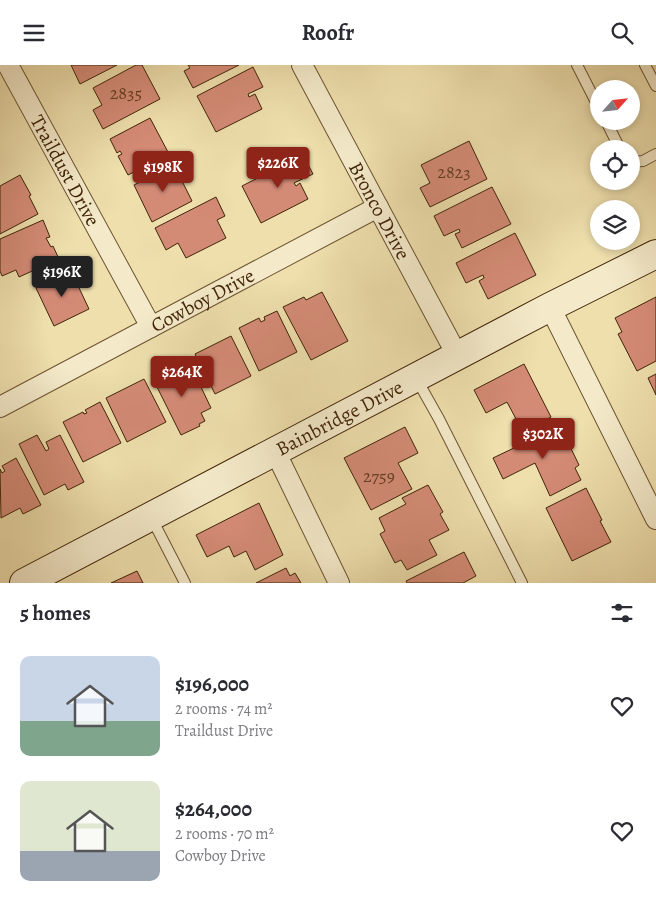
<!DOCTYPE html>
<html lang="en">
<head>
<meta charset="utf-8">
<style>
	body { margin:0; font-family:Alegreya,serif; background:#f2f2f3; color:#2b2b33; height:100vh; display:flex; flex-direction:column; font-size:19px; white-space:nowrap }
	* { box-sizing:border-box; margin:0 }
	p { font-size:16px; color:#7c7c81 }
	.icon { flex:none; width:28px; height:28px; fill:none; stroke:currentColor; stroke-width:2; stroke-linecap:round; stroke-linejoin:round }
	.map { position:relative; height:518px; overflow:hidden }
	.sheet { display:flex; flex-direction:column; background:#fff; flex:1 }
	.sheet>* { flex:none }
	.needle { width:32px; rotate:63deg }
	.controls { position:absolute; left:590px; top:15px; display:grid; gap:10px }
	.controls a { display:grid; place-items:center; width:50px; height:50px; border-radius:50%; background:#fff; box-shadow:0 2px 8px #0003; font-size:25px }
	.price { position:absolute; translate:-50% -42px; padding:0 11px; border-radius:5px; background:#8f2418; color:#fff; font-size:16px; line-height:32px; filter:drop-shadow(0 1px 2px #0008) }
	.price::after { content:''; position:absolute; left:50%; top:30px; width:15px; height:11px; margin-left:-8px; background:inherit; clip-path:polygon(0 0,100% 0,50% 100%) }
	.price.active { background:#222; color:#fff }
	ul { padding:0; list-style:none }
	li { display:flex; align-items:center; gap:15px; height:125px; padding:0 20px }
	li span { display:grid; place-items:center; flex:none; width:140px; height:100px; border-radius:10px; color:#555 }
	li>.icon { margin-inline-start:auto }
	span .icon { width:60px; height:60px; fill:#fffc; stroke-width:1 }
	li b { font-size:21px }
	h2 { display:flex; justify-content:space-between; align-items:center; height:60px; padding:0 20px; font-size:21px }
	header { display:flex; justify-content:space-between; align-items:center; height:65px; padding:0 20px; background:#fff; font-size:22px; font-weight:600 }
	.map>svg:first-child { display:block }
	.building { fill:#d48b76; stroke:#402407 }
	.lines { fill:none; stroke-linecap:round; stroke-linejoin:round }
	.lane-casing { stroke:#6c5330; stroke-width:12 }
	.street-casing { stroke:#6c5330; stroke-width:22 }
	.secondary-casing { stroke:#402407; stroke-width:30 }
	.lane { stroke:#f4eaca; stroke-width:10 }
	.street { stroke:#f4eaca; stroke-width:20 }
	.secondary { stroke:#f4eaca; stroke-width:28 }
	.labels { text-anchor:middle; dominant-baseline:central; stroke-width:4.5; stroke-linejoin:round; paint-order:stroke }
	.number-label { font-size:18px; fill:#653e23 }
	.street-label { font-size:20px; fill:#402407; stroke:#f4eaca }
</style>
</head>
<body>
<header><svg class="icon" aria-label="menu" viewBox="0 0 24 24"><path d="M4 6h16M4 12h16M4 18h16"/></svg>Roofr<svg class="icon" aria-label="search" viewBox="0 0 24 24"><circle cx="10" cy="10" r="6"/><path d="M15 15l6 6"/></svg></header>
<div class="map">
<svg width="656" height="518" viewBox="0 0 656 518">
	<rect width="100%" height="100%" fill="#eedfad"/>
	<filter id="stains"><feTurbulence type="fractalNoise" baseFrequency=".004" numOctaves="4"/><feColorMatrix values="0 0 0 0 .2 0 0 0 0 .09 0 0 0 0 .02 0 0 0 .5 -.17"/></filter>
	<radialGradient id="worn" r=".72"><stop offset=".6" stop-color="#630" stop-opacity="0"/><stop offset="1" stop-color="#630" stop-opacity=".3"/></radialGradient>
	<g class="building">
		<path d="M 71,0 L 117,0 L 80,19 Z"/>
		<path d="M 136,0 L 142,0 L 160,34 L 103,64 L 93,45 L 102,40 L 93,23 Z"/>
		<path d="M 188,0 L 239,0 L 193,23 L 184,6 L 190,3 Z"/>
		<path d="M 253,2 L 263,22 L 248,29 L 249,32 L 255,29 L 262,44 L 216,67 L 197,31 Z"/>
		<path d="M 150,53 L 169,89 L 128,110 L 118,91 L 122,89 L 120,86 L 117,88 L 110,74 Z"/>
		<path d="M 469,76 L 487,114 L 430,142 L 420,123 L 430,118 L 421,100 Z"/>
		<path d="M 303,90 L 313,109 L 294,118 L 296,121 L 300,118 L 308,134 L 261,158 L 242,121 Z"/>
		<path d="M 174,100 L 192,136 L 152,157 L 134,120 Z"/>
		<path d="M 20,110 L 31,130 L 29,131 L 38,149 L 0,169 L 0,121 Z"/>
		<path d="M 492,122 L 511,159 L 462,183 L 455,169 L 460,167 L 459,164 L 444,171 L 434,151 Z"/>
		<path d="M 216,132 L 225,151 L 217,155 L 226,173 L 186,193 L 178,178 L 166,185 L 155,163 Z"/>
		<path d="M 43,155 L 50,172 L 46,173 L 51,182 L 53,181 L 59,194 L 19,212 L 16,205 L 2,211 L 0,206 L 0,174 Z"/>
		<path d="M 515,168 L 536,210 L 488,234 L 479,216 L 484,213 L 483,210 L 466,218 L 456,198 Z"/>
		<path d="M 71,206 L 89,244 L 54,261 L 36,223 Z"/>
		<path d="M 322,227 L 348,276 L 311,295 L 283,242 L 304,232 L 306,235 Z"/>
		<path d="M 656,232 L 656,296 L 637,306 L 618,269 L 622,267 L 615,253 Z"/>
		<path d="M 277,246 L 297,287 L 259,306 L 239,263 L 259,253 L 261,257 L 265,255 L 264,252 Z"/>
		<path d="M 231,271 L 251,311 L 215,329 L 195,289 Z"/>
		<path d="M 524,299 L 551,352 L 523,367 L 507,337 L 486,348 L 474,325 Z"/>
		<path d="M 171,300 L 176,311 L 192,303 L 211,343 L 201,348 L 205,356 L 199,359 L 200,361 L 181,370 L 151,310 Z"/>
		<path d="M 656,309 L 656,330 L 648,313 Z"/>
		<path d="M 144,314 L 166,357 L 127,377 L 106,333 Z"/>
		<path d="M 100,337 L 121,378 L 83,397 L 63,357 L 83,347 L 84,349 L 87,348 L 85,345 Z"/>
		<path d="M 560,361 L 579,400 L 575,403 L 581,415 L 550,431 L 535,398 L 503,414 L 493,393 Z"/>
		<path d="M 405,362 L 418,388 L 398,398 L 412,424 L 371,445 L 344,393 Z"/>
		<path d="M 37,370 L 46,386 L 49,384 L 46,377 L 60,370 L 84,417 L 68,425 L 65,419 L 44,430 L 19,379 Z"/>
		<path d="M 16,393 L 41,440 L 23,449 L 20,443 L 1,453 L 0,404 L 2,408 L 5,406 L 2,401 Z"/>
		<path d="M 428,420 L 443,447 L 440,449 L 449,465 L 429,475 L 437,490 L 407,505 L 401,495 L 395,498 L 380,469 L 385,466 L 379,453 L 406,439 L 402,433 Z"/>
		<path d="M 586,423 L 602,455 L 600,456 L 611,477 L 572,496 L 546,443 Z"/>
		<path d="M 259,438 L 283,490 L 255,505 L 246,486 L 234,492 L 229,481 L 207,492 L 196,470 Z"/>
		<path d="M 464,487 L 476,511 L 463,518 L 407,518 L 406,516 Z"/>
		<path d="M 286,503 L 290,511 L 295,508 L 301,518 L 256,518 Z"/>
		<path d="M 137,506 L 143,518 L 111,518 Z"/>
	</g>
	<g class="lines">
		<defs>
			<g id="lane">
				<path d="M 577,0 L 599,43"/>
				<path d="M 645,0 L 656,21"/>
				<path d="M 606,56 L 620,84"/>
				<path d="M 631,97 L 643,96 L 656,89"/>
				<path d="M 416,313 L 439,354 L 522,518"/>
				<path d="M 151,452 L 185,518"/>
			</g>
			<g id="street">
				<path id="s1" d="M 8,0 L 151,262"/>
				<path id="s2" d="M 302,0 L 457,290"/>
				<path d="M 550,242 L 656,454"/>
				<path id="s3" d="M 0,342 L 378,142"/>
				<path d="M 275,386 L 339,518"/>
			</g>
			<g id="secondary">
				<path id="s4" d="M 24,518 L 550,242 L 656,189"/>
			</g>
		</defs>
		<use href="#lane" class="lane-casing"/>
		<use href="#street" class="street-casing"/>
		<use href="#secondary" class="secondary-casing"/>
		<use href="#lane" class="lane"/>
		<use href="#street" class="street"/>
		<use href="#secondary" class="secondary"/>
	</g>
	<g class="labels">
		<g class="number-label">
			<text x="126" y="28">2835</text>
			<text x="454" y="107">2823</text>
			<text x="379" y="411">2759</text>
		</g>
		<g class="street-label">
			<text stroke="none"><textPath href="#s1" startOffset="120">Traildust Drive</textPath></text>
			<text stroke="none"><textPath href="#s2" startOffset="165">Bronco Drive</textPath></text>
			<text stroke="none"><textPath href="#s3" startOffset="229">Cowboy Drive</textPath></text>
			<text stroke="none"><textPath href="#s4" startOffset="356">Bainbridge Drive</textPath></text>
		</g>
	</g>
	<rect width="100%" height="100%" filter="url(#stains)"/>
	<rect width="100%" height="100%" fill="url(#worn)"/>
</svg>
<div class="controls">
<a><svg class="needle" viewBox="-14 -14 28 28"><path d="M0-13l5 13h-10z" fill="#e53935"/><path d="M0 13l5-13h-10z" fill="#7c7c81"/></svg></a>
<a><svg class="icon" aria-label="locate" viewBox="0 0 24 24"><circle cx="12" cy="12" r="6"/><path d="M12 2v4M12 18v4M2 12h4M18 12h4"/></svg></a>
<a><svg class="icon" aria-label="layers" viewBox="0 0 24 24"><path d="M12 4l9 5-9 5-9-5zM3 14l9 5 9-5"/></svg></a>
</div>
<b class="price" style="left:278px;top:124px">$226K</b>
<b class="price" style="left:163px;top:128px">$198K</b>
<b class="price active" style="left:62px;top:233px">$196K</b>
<b class="price" style="left:182px;top:333px">$264K</b>
<b class="price" style="left:543px;top:395px">$302K</b>
</div>
<section class="sheet">
<h2>5 homes<svg class="icon" aria-label="filters" viewBox="0 0 24 24"><path d="M4 7h16M4 17h16"/><circle cx="9" cy="7" r="2"/><circle cx="15" cy="17" r="2"/></svg></h2>
<ul>
<li><span style="background:linear-gradient(#c9d6e8 65%,#7fa58c 0)"><svg class="icon" aria-label="home" viewBox="0 0 24 24"><path d="M3 11l9-7 9 7M6 9v11h12V9"/></svg></span><div><b>$196,000</b><p>2 rooms · 74 m²</p><p>Traildust Drive</p></div><svg class="icon" aria-label="heart" viewBox="0 0 24 24"><path d="M12 20l-8-8c-3-5 5-10 8-4 3-6 11-1 8 4z"/></svg></li>
<li><span style="background:linear-gradient(#dfe7d0 70%,#9aa5b1 0)"><svg class="icon" aria-label="home" viewBox="0 0 24 24"><path d="M3 11l9-7 9 7M6 9v11h12V9"/></svg></span><div><b>$264,000</b><p>2 rooms · 70 m²</p><p>Cowboy Drive</p></div><svg class="icon" aria-label="heart" viewBox="0 0 24 24"><path d="M12 20l-8-8c-3-5 5-10 8-4 3-6 11-1 8 4z"/></svg></li>
</ul>
</section>
</body>
</html>
